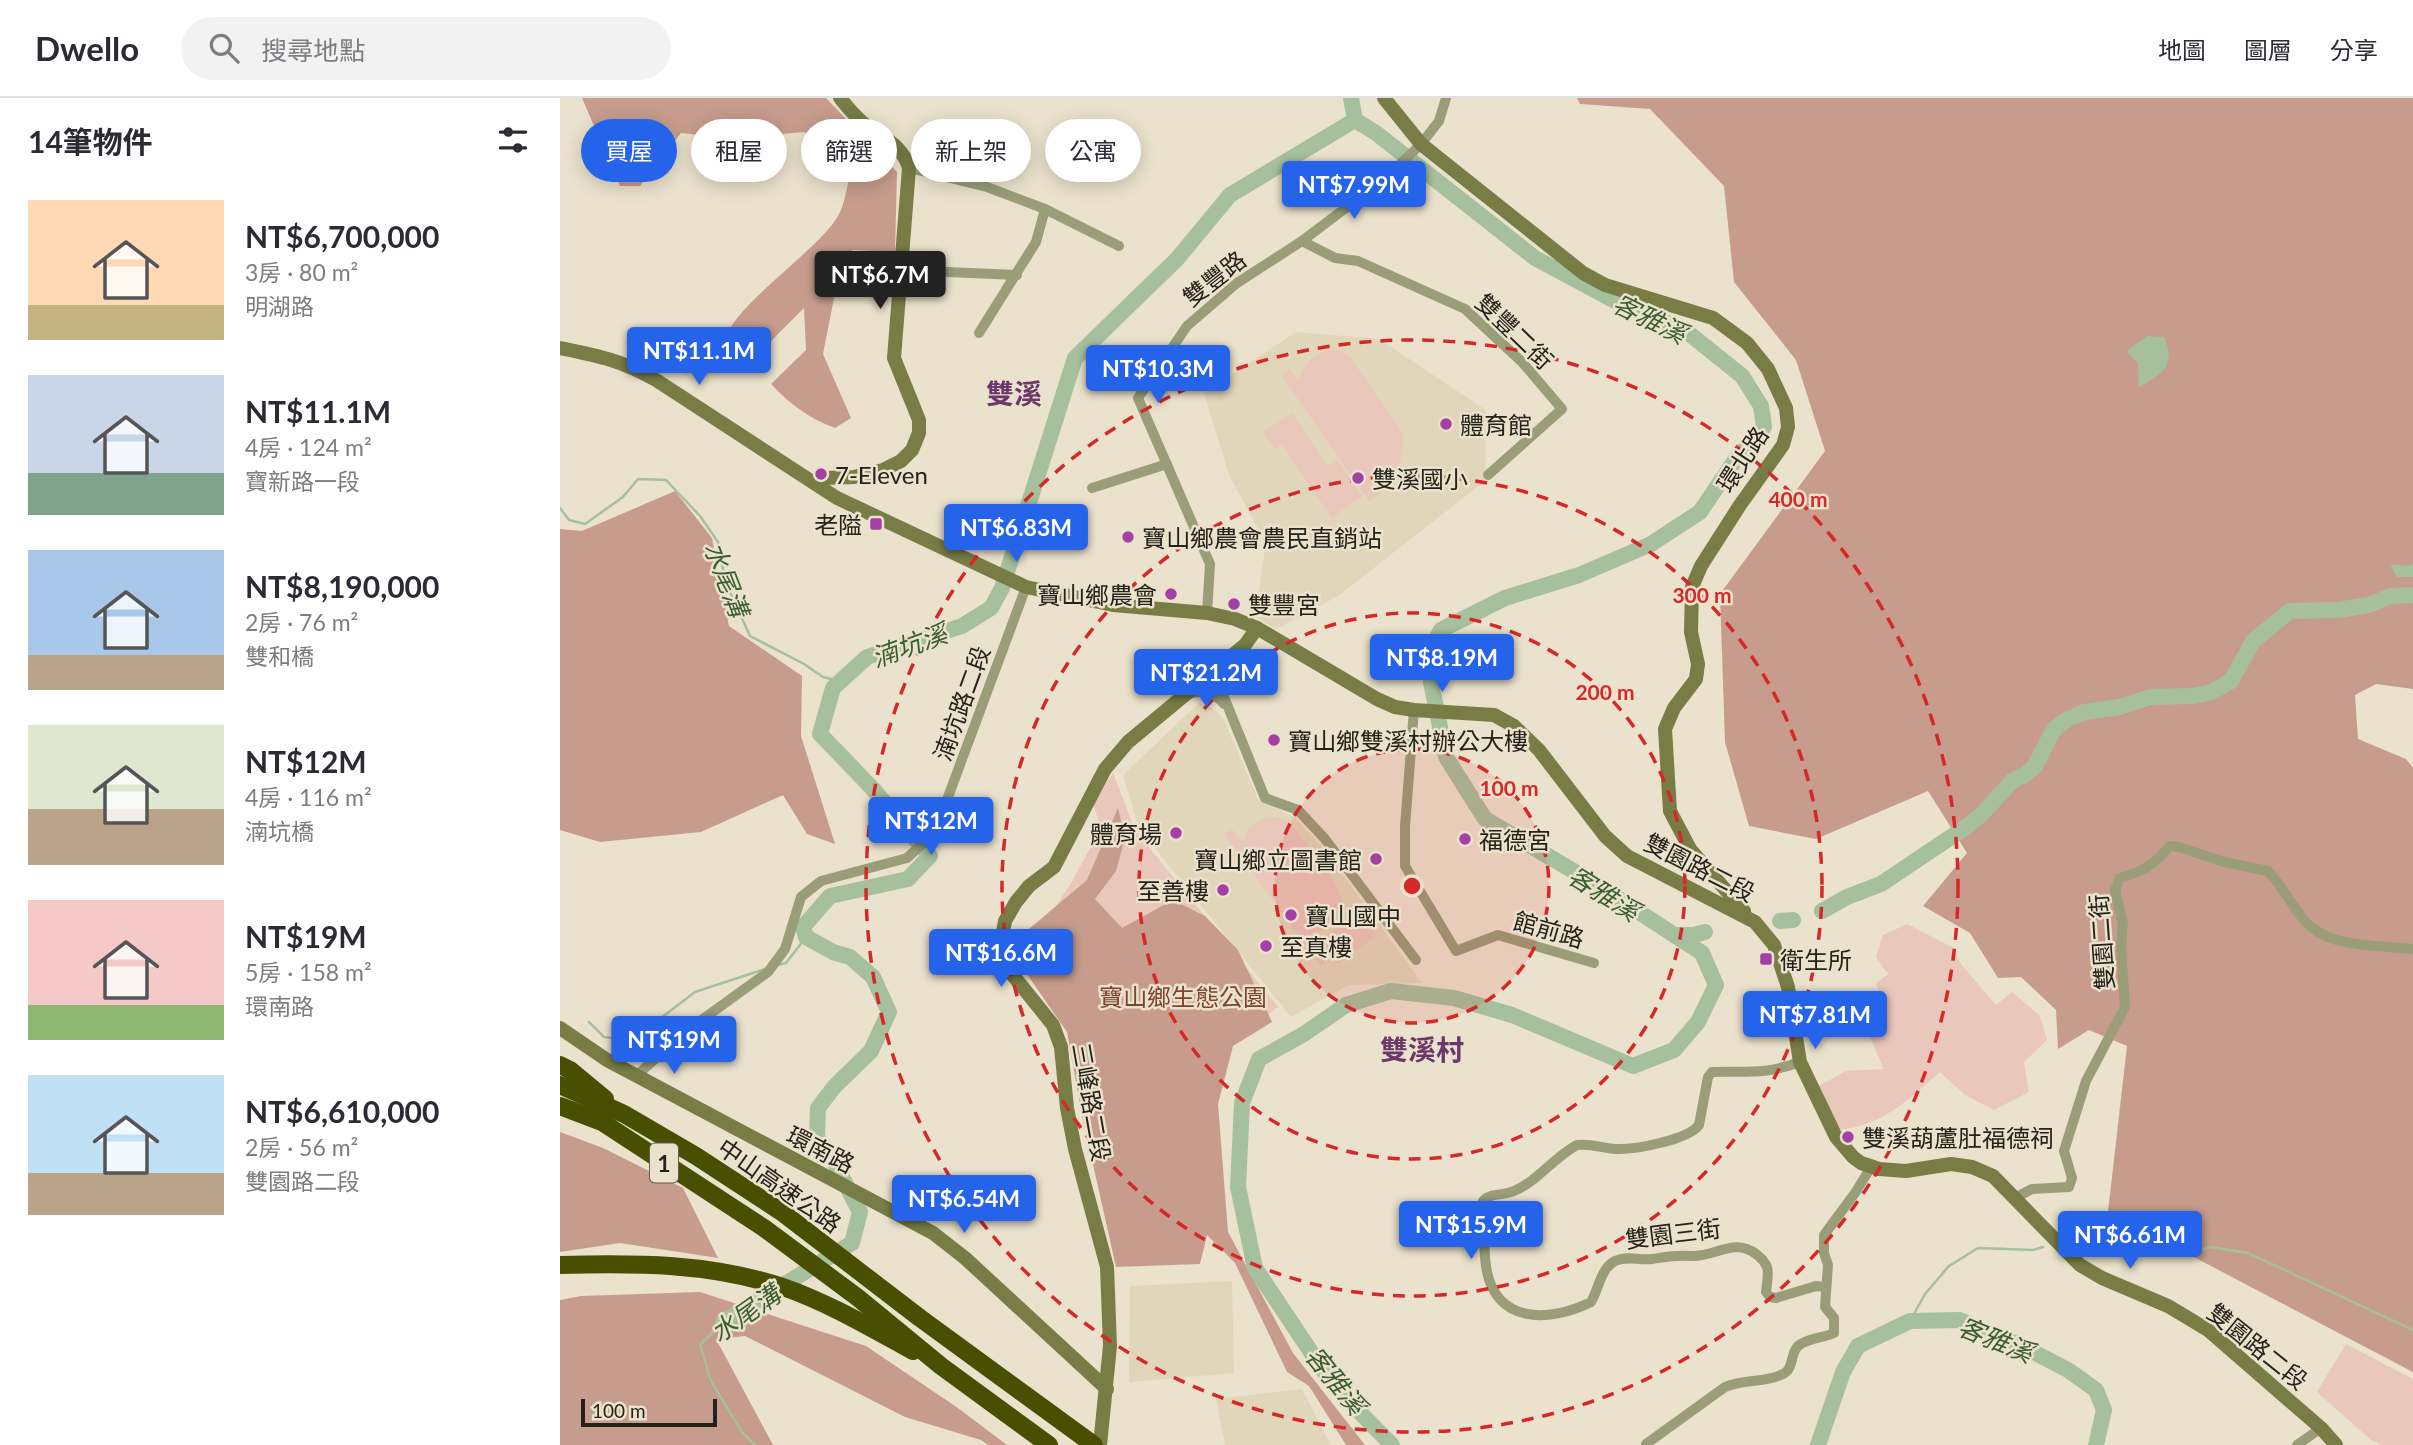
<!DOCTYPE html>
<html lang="zh-TW">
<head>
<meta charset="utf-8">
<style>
	body { margin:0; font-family:Lato,"Noto Sans TC",sans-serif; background:#f2f2f3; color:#2b2b33; height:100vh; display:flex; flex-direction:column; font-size:26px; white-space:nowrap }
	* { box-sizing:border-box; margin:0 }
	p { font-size:23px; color:#7c7c81 }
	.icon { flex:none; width:38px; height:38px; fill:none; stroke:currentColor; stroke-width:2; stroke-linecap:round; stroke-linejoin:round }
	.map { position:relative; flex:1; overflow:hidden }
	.drawer { display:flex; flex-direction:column; background:#fff; width:560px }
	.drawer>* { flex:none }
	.top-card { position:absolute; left:21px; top:21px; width:665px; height:63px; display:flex; gap:14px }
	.scale { position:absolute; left:21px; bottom:18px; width:136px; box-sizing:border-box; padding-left:7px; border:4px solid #25221a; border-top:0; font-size:19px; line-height:24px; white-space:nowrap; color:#25221a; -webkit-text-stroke:5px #ebe2cd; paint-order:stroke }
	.price { position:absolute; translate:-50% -60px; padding:0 16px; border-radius:7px; background:#2563eb; color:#fff; font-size:23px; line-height:46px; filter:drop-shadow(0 2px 4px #0008) }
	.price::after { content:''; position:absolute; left:50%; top:42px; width:21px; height:16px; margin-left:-10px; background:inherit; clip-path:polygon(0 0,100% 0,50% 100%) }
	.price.selected { background:#222; color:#fff }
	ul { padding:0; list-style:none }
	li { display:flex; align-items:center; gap:21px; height:175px; padding:0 28px }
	li span { display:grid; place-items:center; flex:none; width:196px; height:140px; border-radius:0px; color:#555 }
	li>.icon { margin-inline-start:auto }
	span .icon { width:84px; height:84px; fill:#fffc; stroke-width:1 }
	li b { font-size:30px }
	h2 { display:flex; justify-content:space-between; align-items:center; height:84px; padding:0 28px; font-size:30px }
	.tag { padding:0 24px; border-radius:32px; background:#fff; box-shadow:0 4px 18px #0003; font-size:24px; line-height:63px }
	.tag.selected { background:#2563eb; color:#fff }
	header { display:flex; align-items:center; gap:42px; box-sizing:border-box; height:98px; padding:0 35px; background:#fff; border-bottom:2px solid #e1e1e2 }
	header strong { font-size:33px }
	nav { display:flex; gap:38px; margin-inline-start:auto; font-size:24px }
	.search { width:490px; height:63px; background:#f2f2f3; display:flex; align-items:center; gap:18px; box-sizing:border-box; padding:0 24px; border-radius:38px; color:#7c7c81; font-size:26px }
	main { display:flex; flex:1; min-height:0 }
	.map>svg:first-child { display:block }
	.built { fill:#e1d6ba }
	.green { fill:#e9c7ba }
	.forest { fill:#c79c8c }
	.water { fill:#a6c09e }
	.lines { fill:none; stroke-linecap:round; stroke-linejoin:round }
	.stream { stroke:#a6c09e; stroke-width:2.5 }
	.river { stroke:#a6c09e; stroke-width:16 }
	.street { stroke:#999e79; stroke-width:10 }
	.secondary { stroke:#777d44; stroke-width:14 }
	.highway { stroke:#494f00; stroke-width:18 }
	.ring { fill:none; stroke:#d62828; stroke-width:3.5; stroke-dasharray:12 9 }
	.poi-dot { fill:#a43fa3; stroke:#ebe2cd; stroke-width:2.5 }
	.labels { text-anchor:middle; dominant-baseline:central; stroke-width:5; stroke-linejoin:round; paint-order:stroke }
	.shield { fill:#ebe2cd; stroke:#605c50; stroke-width:2 }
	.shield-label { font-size:23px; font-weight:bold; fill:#25221a }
	.street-label { font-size:24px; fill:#25221a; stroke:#ebe2cd }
	.poi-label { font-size:24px; fill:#25221a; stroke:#ebe2cd; text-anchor:start }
	.park-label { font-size:24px; fill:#7d442e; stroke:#ebe2cd }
	.water-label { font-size:26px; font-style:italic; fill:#3a5f2e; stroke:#ebe2cd }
	.quarter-label { font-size:28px; font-weight:bold; fill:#6b386a; stroke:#ebe2cd }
	.centre { fill:#d62828; stroke:#ebe2cd; stroke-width:3.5 }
	.ring-label { font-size:21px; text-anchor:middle; font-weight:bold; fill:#d62828; stroke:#ebe2cd; stroke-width:5; stroke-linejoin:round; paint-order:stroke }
</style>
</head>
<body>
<header>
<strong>Dwello</strong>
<div class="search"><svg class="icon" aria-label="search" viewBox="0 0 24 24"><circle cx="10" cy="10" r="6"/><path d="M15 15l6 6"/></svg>搜尋地點</div>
<nav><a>地圖</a><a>圖層</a><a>分享</a></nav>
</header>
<main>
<section class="drawer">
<h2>14筆物件<svg class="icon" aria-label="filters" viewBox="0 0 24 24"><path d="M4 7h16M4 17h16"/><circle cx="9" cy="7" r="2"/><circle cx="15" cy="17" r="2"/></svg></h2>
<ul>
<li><span style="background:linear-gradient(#ffd9b3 75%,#c2b280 0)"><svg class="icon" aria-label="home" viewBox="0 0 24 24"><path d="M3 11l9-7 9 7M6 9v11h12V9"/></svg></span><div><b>NT$6,700,000</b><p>3房 · 80 m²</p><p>明湖路</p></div></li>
<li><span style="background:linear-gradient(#c9d6e8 70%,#7fa58c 0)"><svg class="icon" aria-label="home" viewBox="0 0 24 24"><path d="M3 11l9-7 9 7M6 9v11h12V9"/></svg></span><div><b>NT$11.1M</b><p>4房 · 124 m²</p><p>寶新路一段</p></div></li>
<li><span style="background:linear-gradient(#a9c7e8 75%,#b9a48a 0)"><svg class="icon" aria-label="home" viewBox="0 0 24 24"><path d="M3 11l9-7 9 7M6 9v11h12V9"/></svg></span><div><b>NT$8,190,000</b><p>2房 · 76 m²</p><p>雙和橋</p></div></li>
<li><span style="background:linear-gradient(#dfe7d0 60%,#b9a48a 0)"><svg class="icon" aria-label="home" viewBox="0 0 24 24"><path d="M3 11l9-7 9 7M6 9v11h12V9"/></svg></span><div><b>NT$12M</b><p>4房 · 116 m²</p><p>湳坑橋</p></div></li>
<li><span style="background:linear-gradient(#f6c9c9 75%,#8fb573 0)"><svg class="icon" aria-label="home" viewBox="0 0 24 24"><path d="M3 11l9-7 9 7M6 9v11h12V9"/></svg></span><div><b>NT$19M</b><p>5房 · 158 m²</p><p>環南路</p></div></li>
<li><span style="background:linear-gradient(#bfe0f5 70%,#b9a48a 0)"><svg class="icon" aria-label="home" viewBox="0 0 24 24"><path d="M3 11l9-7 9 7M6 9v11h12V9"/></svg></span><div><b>NT$6,610,000</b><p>2房 · 56 m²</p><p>雙園路二段</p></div></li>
</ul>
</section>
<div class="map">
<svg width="1853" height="1347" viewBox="0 0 1853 1347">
	<rect width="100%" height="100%" fill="#ebe2cd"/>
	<g class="built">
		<path d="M 736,234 L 819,241 L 926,312 L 925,383 L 778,498 L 716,531 L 695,519 L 706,445 L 669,377 L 644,295 Z"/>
		<path d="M 639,605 L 652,610 L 663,620 L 698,701 L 734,719 L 762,749 L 862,885 L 789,887 L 731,919 L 579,730 L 563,677 Z"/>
		<path d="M 672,1183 L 674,1275 L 569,1284 L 570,1188 Z"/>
		<path d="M 742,1291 L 771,1347 L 665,1347 L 656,1301 Z"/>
	</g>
	<g class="green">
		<path d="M 765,253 L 779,253 L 788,256 L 844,337 L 840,366 L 824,381 L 811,380 L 822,394 L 809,403 L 722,278 L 729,271 L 738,282 C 745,268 749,259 765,253 Z"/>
		<path d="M 732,315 L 767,368 L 777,362 L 802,398 L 772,420 L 722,347 L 715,351 L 703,334 Z"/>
		<path d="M 553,675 L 575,732 L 718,909 L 669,946 L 481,830 L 510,787 L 541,730 L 533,706 Z"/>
		<path d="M 715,719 L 728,723 C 750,752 826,825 750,835 L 769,862 L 761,868 L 664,736 L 672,731 L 683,745 C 688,727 697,721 715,719 Z"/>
		<path d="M 799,813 L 817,837 L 778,866 L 760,842 Z"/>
		<path d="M 1347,826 L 1392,849 L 1401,866 L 1436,907 L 1452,894 L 1480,918 L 1487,942 L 1464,964 L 1469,994 L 1434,1012 L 1405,997 L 1380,974 C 1347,1003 1321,1029 1276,1032 L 1259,988 L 1286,973 L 1324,971 L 1311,942 L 1310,921 L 1328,916 L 1316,885 L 1328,876 L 1316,859 L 1323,837 Z"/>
		<path d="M 1786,1246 L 1853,1281 L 1853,1347 L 1821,1347 L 1811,1342 L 1757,1294 Z"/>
	</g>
	<g class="forest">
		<path d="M 22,0 L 266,0 L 337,74 L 335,154 L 293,152 L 281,165 L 263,256 L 291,320 L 275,330 C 248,320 230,306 211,286 L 246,252 L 244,210 L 208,246 L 196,275 L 162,253 C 160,215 257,155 278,118 C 284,108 286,93 289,82 L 245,34 L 169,40 L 121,35 L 80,88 L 60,88 Z"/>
		<path d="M 1017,0 L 1853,0 L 1853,591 L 1816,586 L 1795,597 L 1798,641 L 1846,661 L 1853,670 L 1853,1274 L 1548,1114 L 1567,948 L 1529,932 L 1498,951 L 1496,912 L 1461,879 L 1438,880 L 1410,835 L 1363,808 L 1407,755 L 1368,693 L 1256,741 L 1189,728 L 1165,644 L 1160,496 L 1265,353 L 1236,262 L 1174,184 L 1164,88 L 1090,11 L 1020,6 Z"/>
		<path d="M 115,393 L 152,440 L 169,528 L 242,578 L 241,638 L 275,746 L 247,736 L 223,697 L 141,734 L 40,744 L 0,732 L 0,431 L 22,433 Z"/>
		<path d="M 558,710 L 565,740 L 556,773 L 535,801 L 562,830 L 613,802 L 645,818 L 678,852 L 712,924 L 673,948 L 658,1006 L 668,1134 L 733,1255 L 805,1347 L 786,1347 L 749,1288 L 727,1274 L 675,1165 L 647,1137 L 640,1166 L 556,1169 L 523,1022 L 507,934 L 442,840 L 469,831 L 527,782 Z"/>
		<path d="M 0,1034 L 43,1050 L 123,1090 L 158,1160 L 60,1145 L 0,1154 Z"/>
		<path d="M 140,1194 L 306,1248 L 398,1310 L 447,1347 L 428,1347 L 421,1342 L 345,1319 L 185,1238 L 156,1241 L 213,1347 L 0,1347 L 0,1202 L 21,1198 Z"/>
	</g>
	<g class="water">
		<path d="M 1587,238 L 1604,239 C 1617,268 1602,276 1579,289 L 1578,266 L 1567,253 Z"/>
		<path d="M 1830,466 L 1848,468 L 1853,466 L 1853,479 L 1837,479 Z"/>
	</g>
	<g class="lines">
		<g class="stream">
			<path d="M 0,410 L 9,422 L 25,426 L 63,399 L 78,381 L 106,382 L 140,418 L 158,444 L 165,483 L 190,538 L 244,566 L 263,579 L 280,583"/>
			<path d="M 218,867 L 226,865 L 246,839"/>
			<path d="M 29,924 L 44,939 L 71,943 L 135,894 L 205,871"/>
			<path d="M 1513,1141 L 1565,1126 L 1626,1156 L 1650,1149 L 1688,1155 L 1853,1232"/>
			<path d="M 1350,1223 L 1365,1196 L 1389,1168 L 1418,1150 L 1473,1152 L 1483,1149"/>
			<path d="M 163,1224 L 140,1247 L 151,1283 L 182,1334 L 195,1347"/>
		</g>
		<g class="river">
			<path d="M 791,0 L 795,22 L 816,35 L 975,160 L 1055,203 L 1126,233 L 1182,278 L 1201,308 L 1204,329 L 1176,361 L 1140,414 L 1091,446 L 1019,477 L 945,500 L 881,532 L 872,549 L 871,584 L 886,659 L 925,721 L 1039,788 L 1142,855 L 1156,887 L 1138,924 L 1114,952 L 1073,968 L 952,917 L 894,900 L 831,893 L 786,907 L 744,936 L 699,961 L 682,1005 L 678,1089 L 695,1170 L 773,1287 L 832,1347"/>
			<path d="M 1262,813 L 1287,799 L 1321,786 L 1409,727 L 1423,715 L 1452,683 L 1466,676 L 1475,668 L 1494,631 L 1508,621 L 1524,614 L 1560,609 L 1590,599 L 1633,598 L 1652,594 L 1671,583 L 1693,543 L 1730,513 L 1778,512 L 1809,507 L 1830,498 L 1853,497"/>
			<path d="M 1220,823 L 1233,822"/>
			<path d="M 1117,837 L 1134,837 L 1145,834"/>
			<path d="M 163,1224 L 292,1145 L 300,1114 L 269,1054 L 257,1040 L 258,1010 L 274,989 L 311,953 L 329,914 L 313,879 L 290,859 L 273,854 L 246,839 L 243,829 L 270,798 L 348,781 L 370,758 L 313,691 L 260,636 L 273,590 L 307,559 L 402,528 L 431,510 L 442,490 L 515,260 L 617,161 L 670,97 L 795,22"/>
			<path d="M 1258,1347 L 1283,1274 L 1298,1248 L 1350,1223 L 1400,1222 L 1464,1249 L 1508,1272 L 1536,1292 L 1544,1312 L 1536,1347"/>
		</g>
		<g class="street">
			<path d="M 349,70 L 427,89 L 485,111 L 559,148"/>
			<path d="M 742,143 L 775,160 L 798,163 L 905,211 L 962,264 L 1002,311 L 928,377"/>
			<path d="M 340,172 L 457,177"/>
			<path d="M 419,235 L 476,144 L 485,111"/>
			<path d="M 532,390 L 607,366"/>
			<path d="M 647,515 L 650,466 L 578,300 L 627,228 L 677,185 L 742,143 L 828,78 L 861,46 L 879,23 L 886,0"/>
			<path d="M 653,572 L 705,700 L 738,712 L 765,741 L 856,862"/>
			<path d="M 628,596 C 641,592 656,595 664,606"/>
			<path d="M 854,612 L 845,729 L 845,768 L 896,853 L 938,837 L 1034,865"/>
			<path d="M 1240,964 C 1204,977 1188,973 1152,974 L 1148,979 L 1139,1027 C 1128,1042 1074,1052 1055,1051 C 1042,1050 1030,1045 1017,1047 C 994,1059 978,1083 954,1093 C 943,1098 932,1094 923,1103 C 925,1125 923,1147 926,1168 C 934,1226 989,1225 1031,1204 C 1039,1191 1040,1171 1055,1163 C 1068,1157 1079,1163 1092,1161 C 1106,1159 1116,1157 1130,1158 C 1154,1160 1174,1139 1196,1156 C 1212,1168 1208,1176 1206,1194 L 1210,1199 L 1216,1200 L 1256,1188 L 1265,1189"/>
			<path d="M 76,978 L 125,934 L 208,874 L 225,851 L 241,799 L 261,783 L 347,760 L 375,734 L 466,489"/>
			<path d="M 1455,1100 L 1472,1091 L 1509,1089 L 1512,1080 L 1504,1053 L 1526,983 L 1565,909 L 1561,849 L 1563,826 L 1555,792 L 1560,780 C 1581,774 1596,767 1609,748 L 1619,749 L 1664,764 L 1708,773 C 1722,788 1731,806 1744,822 C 1768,851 1819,847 1853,851"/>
			<path d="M 1086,1346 L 1165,1289 C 1183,1281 1205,1285 1223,1276 C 1234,1271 1230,1256 1238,1248 C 1247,1240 1263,1240 1274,1235 L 1274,1220 L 1265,1209 L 1268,1167 L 1264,1155 L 1264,1137 L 1295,1095 L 1311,1069"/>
			<path d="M 1737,1347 L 1761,1330"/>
		</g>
		<g class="secondary">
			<path d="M 824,0 L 861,46 L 1023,175 L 1045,187 L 1153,220 L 1187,245 L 1208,271 L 1226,310 L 1228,329 L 1223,347 L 1180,407 L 1141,468 L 1132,489 L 1131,534 L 1138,566 L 1136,581 L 1114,610 L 1105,631 L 1110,713 L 1130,751 L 1184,813"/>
			<path d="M 0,250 C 39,258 61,262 96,282 L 277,400 L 466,489 L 553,507 L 647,515 L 675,521 L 697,530 L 817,601 L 835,609 L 854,612 L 934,617 L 954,628 L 979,652 L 1045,738 L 1067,758 L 1195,824 L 1214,847 L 1228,889 L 1240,964 L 1276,1039 L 1293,1059 L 1301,1065 L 1319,1071 L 1346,1073 L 1391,1066 L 1412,1069 L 1433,1078 L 1520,1167 L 1542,1180 L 1608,1208 L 1648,1232 L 1761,1330 L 1776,1347"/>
			<path d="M 255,385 L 264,380 L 294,379 L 323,372 L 341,363 L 352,352 L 359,335 L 359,322 L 334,260 L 349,70 C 342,47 326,42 307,28 C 297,21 288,10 280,0"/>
			<path d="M 0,930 L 47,962 L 373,1135 L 405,1160 L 547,1291"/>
			<path d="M 540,1347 L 550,1248 L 547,1169 L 515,1051 L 507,1010 L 501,949 L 493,927 L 452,876 L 441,845 L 445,823 L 456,804 L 469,788 L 494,769 L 545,671 L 568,644 L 685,547 L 697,530"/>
		</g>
		<g class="highway">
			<path d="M 0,967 L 10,972 L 45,1001"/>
			<path d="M 0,987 L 64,1016 L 136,1058 L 223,1115 L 360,1220 L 534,1347"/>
			<path d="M 0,1008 L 42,1024 L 204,1130 L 297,1199 L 381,1268 L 489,1347"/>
			<path d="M 0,1167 C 78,1165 149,1165 223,1189 C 269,1205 311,1230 353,1253"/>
		</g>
	</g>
	<circle cx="852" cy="788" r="137" fill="#d62828" fill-opacity=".12"/>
	<g class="ring">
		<circle cx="852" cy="788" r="137"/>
		<circle cx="852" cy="788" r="273"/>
		<circle cx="852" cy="788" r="410"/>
		<circle cx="852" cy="788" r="546"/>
	</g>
	<g class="poi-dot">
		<circle cx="886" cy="326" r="7"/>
		<circle cx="261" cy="376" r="7"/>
		<circle cx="798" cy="380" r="7"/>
		<rect x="309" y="419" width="14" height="14" rx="3.5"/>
		<circle cx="568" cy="439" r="7"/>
		<circle cx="611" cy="496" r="7"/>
		<circle cx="674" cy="506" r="7"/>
		<circle cx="714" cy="642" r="7"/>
		<circle cx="616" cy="735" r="7"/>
		<circle cx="905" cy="741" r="7"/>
		<circle cx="816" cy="761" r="7"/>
		<circle cx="663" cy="792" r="7"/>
		<circle cx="731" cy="817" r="7"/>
		<circle cx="706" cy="848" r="7"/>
		<rect x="1199" y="854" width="14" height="14" rx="3.5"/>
		<circle cx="1288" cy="1039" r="7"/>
	</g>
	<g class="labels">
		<rect class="shield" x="90" y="1045.5" width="28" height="39" rx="5"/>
		<g class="shield-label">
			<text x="104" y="1065">1</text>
		</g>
		<g class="street-label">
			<text transform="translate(654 180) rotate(-38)">雙豐路</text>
			<text transform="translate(955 233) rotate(44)">雙豐二街</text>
			<text transform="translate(1182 361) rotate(-57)">環北路</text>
			<text transform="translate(401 605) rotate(-70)">湳坑路二段</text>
			<text transform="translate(1140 769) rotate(27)">雙園路二段</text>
			<text transform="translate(989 831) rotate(16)">館前路</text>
			<text transform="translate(1541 844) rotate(-94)">雙園二街</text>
			<text transform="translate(532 1004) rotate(80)">三峰路二段</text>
			<text transform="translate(261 1051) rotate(27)">環南路</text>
			<text transform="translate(220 1087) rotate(35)">中山高速公路</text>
			<text transform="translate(1113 1135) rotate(-7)">雙園三街</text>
			<text transform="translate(1698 1248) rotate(39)">雙園路二段</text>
		</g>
		<g class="poi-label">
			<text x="900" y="326">體育館</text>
			<text x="275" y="376">7-Eleven</text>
			<text x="812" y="380">雙溪國小</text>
			<text x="302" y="426" text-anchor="end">老隘</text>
			<text x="582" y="439">寶山鄉農會農民直銷站</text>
			<text x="597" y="496" text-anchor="end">寶山鄉農會</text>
			<text x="688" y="506">雙豐宮</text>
			<text x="728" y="642">寶山鄉雙溪村辦公大樓</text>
			<text x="602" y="735" text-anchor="end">體育場</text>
			<text x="919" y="741">福德宮</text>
			<text x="802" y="761" text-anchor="end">寶山鄉立圖書館</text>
			<text x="649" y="792" text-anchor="end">至善樓</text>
			<text x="745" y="817">寶山國中</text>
			<text x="720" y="848">至真樓</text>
			<text x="1220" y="861">衛生所</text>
			<text x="1302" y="1039">雙溪葫蘆肚福德祠</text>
		</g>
		<g class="park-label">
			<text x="623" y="898">寶山鄉生態公園</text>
		</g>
		<g class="water-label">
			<text transform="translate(1090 220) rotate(26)">客雅溪</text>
			<text transform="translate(167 481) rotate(69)">水尾溝</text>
			<text transform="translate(349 547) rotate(-20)">湳坑溪</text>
			<text transform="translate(1044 795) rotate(32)">客雅溪</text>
			<text transform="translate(185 1215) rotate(-35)">水尾溝</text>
			<text transform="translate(1436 1241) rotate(22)">客雅溪</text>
			<text transform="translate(776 1282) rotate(51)">客雅溪</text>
		</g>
		<g class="quarter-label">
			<text x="454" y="295">雙溪</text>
			<text x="862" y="951">雙溪村</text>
		</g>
	</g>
	<circle cx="852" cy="788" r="10" class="centre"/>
	<g class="ring-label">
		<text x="1238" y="409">400 m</text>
		<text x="1142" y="505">300 m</text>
		<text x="1045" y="602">200 m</text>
		<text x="949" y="698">100 m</text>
	</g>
</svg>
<div class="scale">100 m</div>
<b class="price" style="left:794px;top:123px">NT$7.99M</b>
<b class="price selected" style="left:320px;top:213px">NT$6.7M</b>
<b class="price" style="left:139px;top:289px">NT$11.1M</b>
<b class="price" style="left:598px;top:307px">NT$10.3M</b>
<b class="price" style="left:456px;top:466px">NT$6.83M</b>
<b class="price" style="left:882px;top:596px">NT$8.19M</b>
<b class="price" style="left:646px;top:611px">NT$21.2M</b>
<b class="price" style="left:371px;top:759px">NT$12M</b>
<b class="price" style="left:441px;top:891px">NT$16.6M</b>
<b class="price" style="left:1255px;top:953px">NT$7.81M</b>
<b class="price" style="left:114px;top:978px">NT$19M</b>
<b class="price" style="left:404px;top:1137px">NT$6.54M</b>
<b class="price" style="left:911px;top:1163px">NT$15.9M</b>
<b class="price" style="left:1570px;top:1173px">NT$6.61M</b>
<div class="top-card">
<a class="tag selected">買屋</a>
<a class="tag">租屋</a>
<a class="tag">篩選</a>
<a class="tag">新上架</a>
<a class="tag">公寓</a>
</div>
</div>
</main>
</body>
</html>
